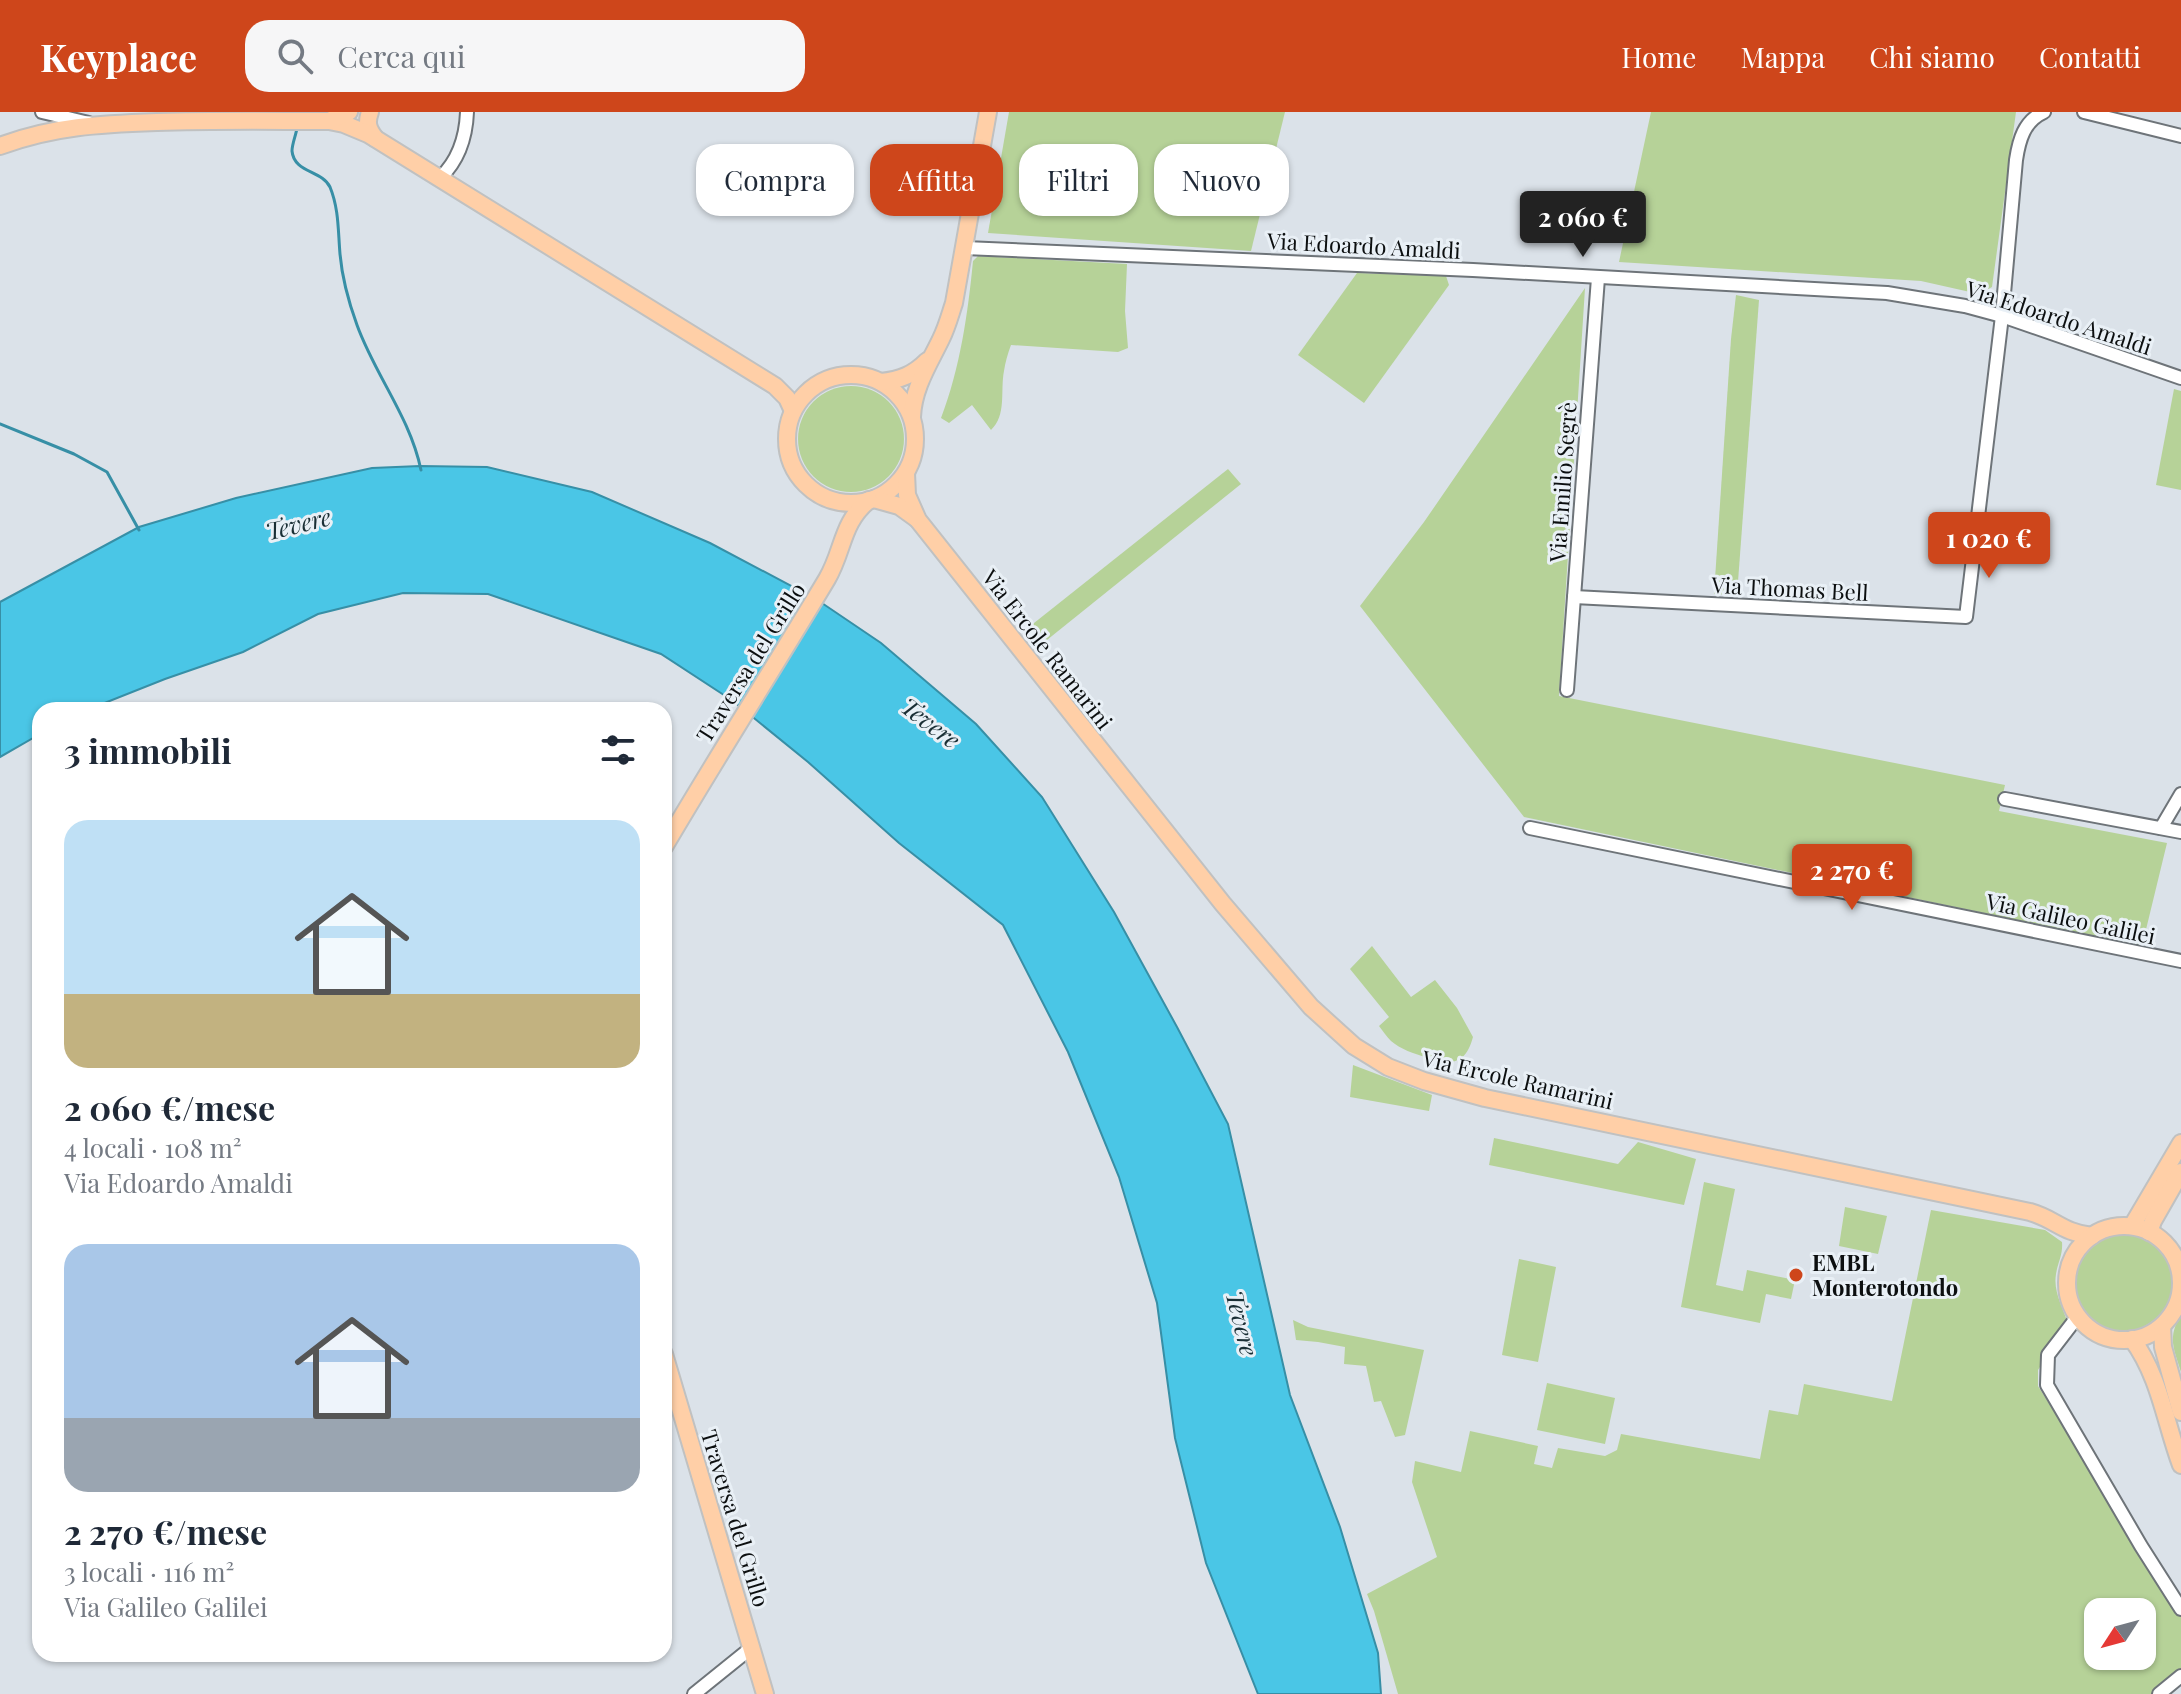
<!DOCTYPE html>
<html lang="it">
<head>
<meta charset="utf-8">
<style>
	body { margin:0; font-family:"Playfair Display",serif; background:#f6f6f7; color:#1f2937; height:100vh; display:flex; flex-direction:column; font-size:30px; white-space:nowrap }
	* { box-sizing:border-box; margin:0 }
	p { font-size:26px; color:#747a83 }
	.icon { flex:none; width:44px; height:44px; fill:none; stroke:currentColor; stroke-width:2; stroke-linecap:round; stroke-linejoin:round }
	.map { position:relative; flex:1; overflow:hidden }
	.sheet { position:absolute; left:32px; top:590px; width:640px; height:960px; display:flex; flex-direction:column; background:#fff; border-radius:24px; box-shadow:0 2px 6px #0004 }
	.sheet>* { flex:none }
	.banner { position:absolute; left:696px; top:32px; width:760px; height:72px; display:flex; gap:16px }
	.needle { width:52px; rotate:234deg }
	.buttons { position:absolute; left:2084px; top:1486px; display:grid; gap:16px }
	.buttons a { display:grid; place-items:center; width:72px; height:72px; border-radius:16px; background:#fff; box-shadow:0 2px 6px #0004; font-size:40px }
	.price { position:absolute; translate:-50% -68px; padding:0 18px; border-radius:8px; background:#ce461b; color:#fff; font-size:26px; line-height:52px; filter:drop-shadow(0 2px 4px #0008) }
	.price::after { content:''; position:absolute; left:50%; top:48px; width:24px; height:18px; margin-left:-12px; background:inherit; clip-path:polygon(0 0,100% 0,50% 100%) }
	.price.current { background:#222; color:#fff }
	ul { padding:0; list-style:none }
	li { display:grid; align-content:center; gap:16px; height:424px; padding:0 32px }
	li span { display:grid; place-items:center; height:248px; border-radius:24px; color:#555 }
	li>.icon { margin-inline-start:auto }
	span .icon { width:144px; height:144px; fill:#fffc; stroke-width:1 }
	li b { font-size:34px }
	h2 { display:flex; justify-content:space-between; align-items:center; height:96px; padding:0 32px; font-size:34px }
	.tag { padding:0 28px; border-radius:24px; background:#fff; box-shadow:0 2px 6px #0004; font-size:28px; line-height:72px }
	.tag.current { background:#ce461b; color:#fff }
	header { display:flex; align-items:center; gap:48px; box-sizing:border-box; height:112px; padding:0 40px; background:#ce461b; color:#fff }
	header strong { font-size:38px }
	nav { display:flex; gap:44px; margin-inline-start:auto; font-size:28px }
	.search { width:560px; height:72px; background:#f6f6f7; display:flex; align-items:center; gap:20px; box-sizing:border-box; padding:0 28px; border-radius:24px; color:#747a83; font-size:30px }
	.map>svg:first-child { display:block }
	.green { fill:#b6d298; fill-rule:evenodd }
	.water { fill:#4ac6e6; stroke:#378fa6; stroke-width:2 }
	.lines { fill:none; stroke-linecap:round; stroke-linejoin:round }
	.stream { stroke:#378fa6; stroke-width:3 }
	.minor-casing { stroke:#6e7479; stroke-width:16 }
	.major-casing { stroke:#c0c1c1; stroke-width:20 }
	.minor { stroke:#fff; stroke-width:12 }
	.major { stroke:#ffcfa7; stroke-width:16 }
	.poi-dot { fill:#ce461b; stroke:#e9f0f6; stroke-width:3 }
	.labels { text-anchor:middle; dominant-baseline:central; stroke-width:6; stroke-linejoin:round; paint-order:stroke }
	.street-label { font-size:22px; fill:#0c0f10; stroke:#e9f0f6 }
	.poi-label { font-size:22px; font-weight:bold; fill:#0c0f10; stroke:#e9f0f6; text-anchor:start }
	.water-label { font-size:24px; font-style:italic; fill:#1a2f35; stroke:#e9f0f6 }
</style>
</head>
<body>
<header>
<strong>Keyplace</strong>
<div class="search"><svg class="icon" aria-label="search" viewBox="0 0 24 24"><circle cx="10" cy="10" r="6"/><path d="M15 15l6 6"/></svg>Cerca qui</div>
<nav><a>Home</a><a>Mappa</a><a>Chi siamo</a><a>Contatti</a></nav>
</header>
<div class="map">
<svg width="2181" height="1582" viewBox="0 0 2181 1582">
	<rect width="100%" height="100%" fill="#dbe2e9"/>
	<g class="green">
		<path d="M 1009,0 L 1285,0 L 1251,139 L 988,121 Z"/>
		<path d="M 1651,0 L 2016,0 L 1992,175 L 1979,182 L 1921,169 L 1619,150 Z"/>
		<path d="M 978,144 L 1127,152 L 1125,199 L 1128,236 L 1118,240 L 1011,233 C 1008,241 1005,251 1004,259 C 1000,279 1007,303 991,318 L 972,293 L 949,311 L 941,306 C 960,257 968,201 973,149 Z"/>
		<path d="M 1357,161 L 1446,164 L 1449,173 L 1364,291 L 1298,243 Z"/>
		<path d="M 1585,176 L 1559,584 L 2005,673 L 1999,699 L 2167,731 L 2142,834 L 1524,705 L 1360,494 L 1424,410 Z"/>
		<path d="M 1736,183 L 1759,188 L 1737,483 L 1714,482 L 1731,227 Z"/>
		<circle cx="851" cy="327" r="53"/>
		<path d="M 2174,277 L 2181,279 L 2181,378 L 2156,373 Z"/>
		<path d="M 1228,357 L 1241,372 L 1037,536 L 1024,519 Z"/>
		<path d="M 1372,834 L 1411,885 L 1435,868 L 1457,896 L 1473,925 C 1465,954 1451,953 1425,945 C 1415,942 1400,937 1391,929 C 1387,925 1383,919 1379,914 L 1389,905 L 1350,857 Z"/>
		<path d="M 1353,953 L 1432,983 L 1429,999 L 1350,985 Z"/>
		<path d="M 1494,1026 L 1618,1052 L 1638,1030 L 1696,1047 L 1684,1093 L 1489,1053 Z"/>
		<path d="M 1704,1070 L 1735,1077 L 1716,1173 L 1743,1179 L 1747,1158 L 1795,1168 L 1791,1187 L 1766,1182 L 1760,1211 L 1681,1195 Z"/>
		<path d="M 1845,1095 L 1887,1104 L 1878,1142 L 1839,1134 Z"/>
		<path d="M 1931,1098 L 2045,1118 L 2062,1130 C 2063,1143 2058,1150 2056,1162 C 2053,1180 2063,1195 2068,1212 L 2038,1258 L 2038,1274 L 2181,1503 L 2181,1566 L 2162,1582 L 1398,1582 L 1374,1499 L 1367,1482 L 1437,1445 L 1412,1370 L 1415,1349 L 1461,1360 L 1470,1319 L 1538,1334 L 1534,1352 L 1552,1356 L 1558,1336 L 1605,1344 L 1617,1338 L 1621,1322 L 1760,1347 L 1769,1298 L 1798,1303 L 1804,1272 L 1892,1289 ZM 2098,1500 L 2142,1500 L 2142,1544 L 2098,1544 Z"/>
		<circle cx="2123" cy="1169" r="50"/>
		<path d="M 1519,1147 L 1556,1155 L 1538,1250 L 1502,1243 Z"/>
		<path d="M 2181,1203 L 2181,1260 C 2174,1237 2167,1225 2181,1203 Z"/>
		<path d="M 1293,1208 L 1308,1215 L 1424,1238 L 1405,1323 L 1395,1325 L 1381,1289 L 1374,1290 L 1366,1254 L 1344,1252 L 1345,1235 L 1318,1230 L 1296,1228 Z"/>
		<path d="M 1547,1271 L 1615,1286 L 1605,1332 L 1537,1318 Z"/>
	</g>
	<path class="water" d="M 420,354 L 487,355 L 592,380 L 710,431 L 816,487 L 881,531 L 976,612 L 1042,685 L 1114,800 L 1177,915 L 1228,1012 L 1290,1283 L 1340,1415 L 1378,1541 L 1381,1582 L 1258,1582 L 1206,1451 L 1175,1326 L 1157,1191 L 1119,1065 L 1068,940 L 1003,813 L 899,731 L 808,650 L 733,589 L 661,542 L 488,482 L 403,481 L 318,502 L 243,540 L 165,567 L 87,598 L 40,598 L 40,622 L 0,645 L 0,490 L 139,415 L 236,386 L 372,356 Z"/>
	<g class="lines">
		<g class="stream">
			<path d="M 297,16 C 296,23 292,32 292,39 C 294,61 322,58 330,75 C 339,97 338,119 340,142 C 342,165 349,191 357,213 C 375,263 410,305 421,358"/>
			<path d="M 0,312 L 74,342 L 107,360 L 139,418"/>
		</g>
		<defs>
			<g id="minor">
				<path d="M 42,0 L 89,11"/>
				<path d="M 2084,0 L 2181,24"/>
				<path d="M 440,66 C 459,48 466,26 467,0"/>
				<path d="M 965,136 L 1473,158 L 1887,181 L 1965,194 L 2002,204 L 2181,266"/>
				<path d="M 1574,485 L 1966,505 L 2002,204 L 2016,48 C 2019,28 2024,9 2044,0"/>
				<path d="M 1567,578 L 1598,166"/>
				<path d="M 2005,687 L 2181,720"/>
				<path d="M 1530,716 L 2181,849"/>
				<path d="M 2161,716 L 2181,682"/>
				<path d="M 2180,1158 L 2181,1158"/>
				<path d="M 2078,1204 L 2048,1243 L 2047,1273 L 2141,1434 L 2181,1497"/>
				<path d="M 694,1582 L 751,1536"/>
				<path d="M 2159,1582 L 2181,1564"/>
			</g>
			<g id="major">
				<path d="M 370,0 C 366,11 368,17 375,26"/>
				<path d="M 329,9 L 344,12 L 368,22 L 775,274 L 787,286 L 793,299"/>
				<path d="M 0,34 C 53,14 101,12 157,10 C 214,8 272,9 329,9 L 349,0"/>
				<circle cx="851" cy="327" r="64"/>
				<path d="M 881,270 C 900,268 913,263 927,249"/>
				<path d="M 912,305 C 913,276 929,252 941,227 C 947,215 950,203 954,191 L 988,0"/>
				<path d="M 906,361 L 907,383 L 918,408 L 1223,792 L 1311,895 L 1354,934 L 1388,955 L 1424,969 L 1485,986 L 2030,1100 C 2055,1107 2063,1121 2092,1124"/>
				<path d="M 874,387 L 899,394 L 917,407"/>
				<path d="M 664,735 C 717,645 773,557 827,467 C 844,438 841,411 869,388"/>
				<path d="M 2132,1114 L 2181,1031"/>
				<circle cx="2124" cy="1171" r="57"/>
				<path d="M 2149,1120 L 2153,1109 L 2181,1060"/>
				<path d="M 2162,1214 L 2163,1235 L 2181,1300"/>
				<path d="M 2132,1227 C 2160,1265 2165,1310 2181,1353"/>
				<path d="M 664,1242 L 765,1582"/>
			</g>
		</defs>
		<use href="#minor" class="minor-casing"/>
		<use href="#major" class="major-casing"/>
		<use href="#minor" class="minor"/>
		<use href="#major" class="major"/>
	</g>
	<circle class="poi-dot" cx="1796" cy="1163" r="8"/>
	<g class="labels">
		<g class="street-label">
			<text transform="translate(1364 133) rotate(3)">Via Edoardo Amaldi</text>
			<text transform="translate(2059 205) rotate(18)">Via Edoardo Amaldi</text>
			<text transform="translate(1562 370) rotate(-86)">Via Emilio Segrè</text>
			<text transform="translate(1790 476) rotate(3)">Via Thomas Bell</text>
			<text transform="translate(1048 537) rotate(52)">Via Ercole Ramarini</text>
			<text transform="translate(750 550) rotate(-58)">Traversa del Grillo</text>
			<text transform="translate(2071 806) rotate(12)">Via Galileo Galilei</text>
			<text transform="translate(1518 967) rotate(13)">Via Ercole Ramarini</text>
			<text transform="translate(736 1406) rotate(73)">Traversa del Grillo</text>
		</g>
		<g class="poi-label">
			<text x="1812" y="1150">EMBL<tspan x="1812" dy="25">Monterotondo</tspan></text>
		</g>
		<g class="water-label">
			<text transform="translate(298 411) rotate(-14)">Tevere</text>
			<text transform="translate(931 610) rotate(37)">Tevere</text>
			<text transform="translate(1243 1211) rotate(76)">Tevere</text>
		</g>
	</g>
</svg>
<div class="buttons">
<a><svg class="needle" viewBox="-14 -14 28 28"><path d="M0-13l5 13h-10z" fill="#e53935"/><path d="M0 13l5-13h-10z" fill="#747a83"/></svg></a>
</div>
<b class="price current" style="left:1583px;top:147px">2 060 €</b>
<b class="price" style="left:1989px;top:468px">1 020 €</b>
<b class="price" style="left:1852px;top:800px">2 270 €</b>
<div class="banner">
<a class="tag">Compra</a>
<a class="tag current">Affitta</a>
<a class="tag">Filtri</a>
<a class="tag">Nuovo</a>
</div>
<section class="sheet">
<h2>3 immobili<svg class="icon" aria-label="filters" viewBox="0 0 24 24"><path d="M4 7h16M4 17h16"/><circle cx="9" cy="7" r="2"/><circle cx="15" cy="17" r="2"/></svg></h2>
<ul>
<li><span style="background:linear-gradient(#bfe0f5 70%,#c2b280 0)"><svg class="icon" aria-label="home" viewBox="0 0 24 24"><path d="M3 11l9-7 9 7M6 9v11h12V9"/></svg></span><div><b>2 060 €/mese</b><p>4 locali · 108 m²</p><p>Via Edoardo Amaldi</p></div></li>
<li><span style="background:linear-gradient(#a9c7e8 70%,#9aa5b1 0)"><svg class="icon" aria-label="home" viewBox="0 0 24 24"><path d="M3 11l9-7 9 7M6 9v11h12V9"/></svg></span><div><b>2 270 €/mese</b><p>3 locali · 116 m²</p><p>Via Galileo Galilei</p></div></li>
</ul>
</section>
</div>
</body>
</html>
